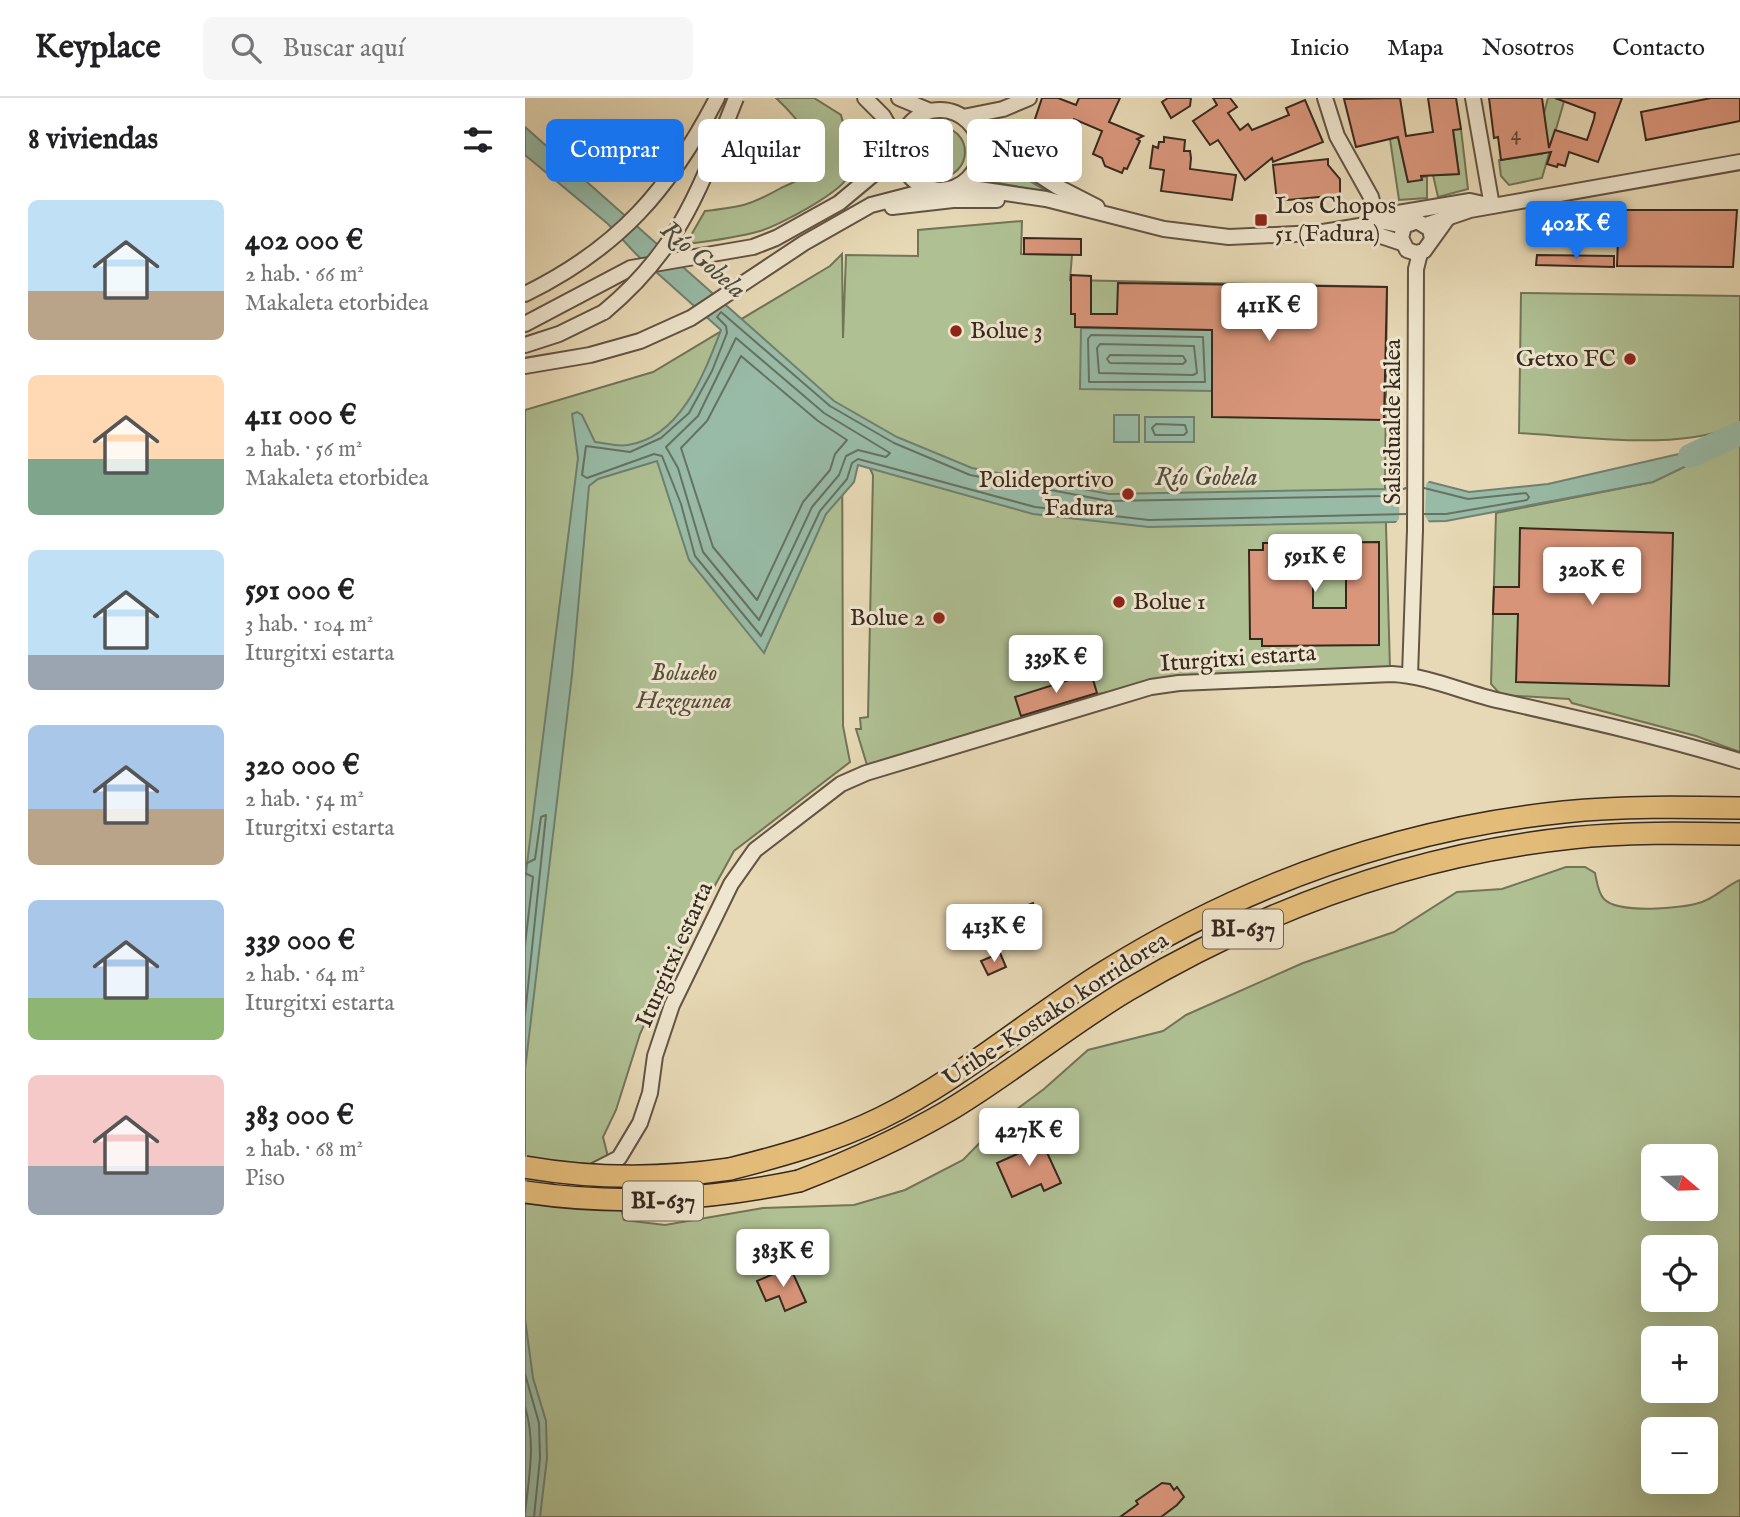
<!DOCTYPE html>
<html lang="es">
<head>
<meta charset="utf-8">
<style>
	body { margin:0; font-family:"IM FELL English",serif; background:#f6f6f6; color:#202124; height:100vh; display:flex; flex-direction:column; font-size:26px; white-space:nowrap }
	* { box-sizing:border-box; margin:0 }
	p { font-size:23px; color:#757577 }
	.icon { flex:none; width:38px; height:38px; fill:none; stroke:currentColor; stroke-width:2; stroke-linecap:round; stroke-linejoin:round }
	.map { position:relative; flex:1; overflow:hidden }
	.panel { display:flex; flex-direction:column; background:#fff; width:525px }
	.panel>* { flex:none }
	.hud { position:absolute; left:21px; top:21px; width:665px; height:63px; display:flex; gap:14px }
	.needle { width:46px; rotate:109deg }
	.buttons { position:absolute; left:1116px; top:1046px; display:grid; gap:14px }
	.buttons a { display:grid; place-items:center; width:77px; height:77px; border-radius:10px; background:#fff; box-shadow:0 7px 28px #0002; font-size:35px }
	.price { position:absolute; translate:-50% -60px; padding:0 16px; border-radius:7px; background:#fff; color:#222; font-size:23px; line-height:46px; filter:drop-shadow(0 2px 4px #0008) }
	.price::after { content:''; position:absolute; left:50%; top:42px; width:21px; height:16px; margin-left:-10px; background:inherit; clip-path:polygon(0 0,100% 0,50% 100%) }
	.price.on { background:#1a73e8; color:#fff }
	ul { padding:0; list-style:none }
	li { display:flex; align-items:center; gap:21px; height:175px; padding:0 28px }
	li span { display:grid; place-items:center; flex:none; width:196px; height:140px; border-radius:10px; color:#555 }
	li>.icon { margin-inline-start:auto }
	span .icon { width:84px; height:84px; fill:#fffc; stroke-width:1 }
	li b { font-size:30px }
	h2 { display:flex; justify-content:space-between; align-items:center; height:84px; padding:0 28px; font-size:30px }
	.chip { padding:0 24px; border-radius:10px; background:#fff; box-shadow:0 7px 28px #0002; font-size:24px; line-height:63px }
	.chip.on { background:#1a73e8; color:#fff }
	header { display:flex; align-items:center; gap:42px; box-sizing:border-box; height:98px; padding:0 35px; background:#fff; border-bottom:2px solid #e0e0e0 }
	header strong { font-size:33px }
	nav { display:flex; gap:38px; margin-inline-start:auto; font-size:24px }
	.search { width:490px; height:63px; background:#f6f6f6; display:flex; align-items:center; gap:18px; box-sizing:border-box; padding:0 24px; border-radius:10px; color:#757577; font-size:26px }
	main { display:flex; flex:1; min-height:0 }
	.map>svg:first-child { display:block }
	.green { fill:#afc093; stroke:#737458; stroke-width:2; fill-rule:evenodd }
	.water { fill:#98bba7; stroke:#718070; stroke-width:2 }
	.pier { fill:#e7d9b5 }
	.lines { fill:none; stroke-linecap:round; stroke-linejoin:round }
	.shore { stroke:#687262; stroke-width:2 }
	.river { stroke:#98bba7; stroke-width:24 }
	.building { fill:#da967b; stroke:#37281e; stroke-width:2; fill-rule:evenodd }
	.minor-casing { stroke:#635444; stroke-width:18 }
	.highway-casing { stroke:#37281e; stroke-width:24 }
	.minor { stroke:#efe6cf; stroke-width:14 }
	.highway { stroke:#e4bc7a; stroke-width:21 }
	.minor-bridge-casing { stroke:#635444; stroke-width:18; stroke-linecap:butt }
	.highway-bridge-casing { stroke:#37281e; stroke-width:24; stroke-linecap:butt }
	.minor-bridge { stroke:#efe6cf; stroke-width:14 }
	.highway-bridge { stroke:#e4bc7a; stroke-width:21 }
	.poi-dot { fill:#8f2418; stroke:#efe6cf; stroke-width:2.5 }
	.labels { text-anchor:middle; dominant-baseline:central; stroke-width:6; stroke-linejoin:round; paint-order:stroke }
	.number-label { font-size:21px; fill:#604435 }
	.shield { fill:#efe6cf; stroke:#6e6153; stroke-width:2 }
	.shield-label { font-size:23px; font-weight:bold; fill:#37281e }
	.poi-label { font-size:24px; fill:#37281e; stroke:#efe6cf; text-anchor:start }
	.street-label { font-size:24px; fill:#37281e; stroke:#efe6cf }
	.park-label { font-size:24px; font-style:italic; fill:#554e3b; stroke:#efe6cf }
	.water-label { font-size:26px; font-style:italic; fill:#4f4d40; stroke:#efe6cf }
</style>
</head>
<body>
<header>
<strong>Keyplace</strong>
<div class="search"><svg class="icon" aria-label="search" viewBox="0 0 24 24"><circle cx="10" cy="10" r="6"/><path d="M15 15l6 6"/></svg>Buscar aquí</div>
<nav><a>Inicio</a><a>Mapa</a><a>Nosotros</a><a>Contacto</a></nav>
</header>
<main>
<section class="panel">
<h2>8 viviendas<svg class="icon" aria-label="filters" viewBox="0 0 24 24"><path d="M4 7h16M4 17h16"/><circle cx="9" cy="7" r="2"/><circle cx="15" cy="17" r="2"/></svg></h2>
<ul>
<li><span style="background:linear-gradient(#bfe0f5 65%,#b9a48a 0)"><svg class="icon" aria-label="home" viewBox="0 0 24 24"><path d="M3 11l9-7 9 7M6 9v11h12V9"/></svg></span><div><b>402 000 €</b><p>2 hab. · 66 m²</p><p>Makaleta etorbidea</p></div></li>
<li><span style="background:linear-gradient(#ffd9b3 60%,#7fa58c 0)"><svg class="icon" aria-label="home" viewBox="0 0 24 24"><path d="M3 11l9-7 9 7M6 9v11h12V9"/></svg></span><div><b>411 000 €</b><p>2 hab. · 56 m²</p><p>Makaleta etorbidea</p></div></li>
<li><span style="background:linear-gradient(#bfe0f5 75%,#9aa5b1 0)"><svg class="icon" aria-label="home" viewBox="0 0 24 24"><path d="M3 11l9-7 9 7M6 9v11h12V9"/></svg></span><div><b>591 000 €</b><p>3 hab. · 104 m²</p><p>Iturgitxi estarta</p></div></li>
<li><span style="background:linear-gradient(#a9c7e8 60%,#b9a48a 0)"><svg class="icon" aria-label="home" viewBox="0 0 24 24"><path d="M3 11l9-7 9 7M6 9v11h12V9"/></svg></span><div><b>320 000 €</b><p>2 hab. · 54 m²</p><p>Iturgitxi estarta</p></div></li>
<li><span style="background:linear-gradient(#a9c7e8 70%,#8fb573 0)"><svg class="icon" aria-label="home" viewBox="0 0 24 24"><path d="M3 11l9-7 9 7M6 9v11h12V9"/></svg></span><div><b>339 000 €</b><p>2 hab. · 64 m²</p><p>Iturgitxi estarta</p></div></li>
<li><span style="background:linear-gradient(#f6c9c9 65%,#9aa5b1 0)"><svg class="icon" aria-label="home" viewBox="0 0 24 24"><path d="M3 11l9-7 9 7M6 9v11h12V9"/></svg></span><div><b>383 000 €</b><p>2 hab. · 68 m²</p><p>Piso</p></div></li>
</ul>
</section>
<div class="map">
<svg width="1215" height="1419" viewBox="0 0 1215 1419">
	<rect width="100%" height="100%" fill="#e7d9b5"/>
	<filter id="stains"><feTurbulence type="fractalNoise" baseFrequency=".00286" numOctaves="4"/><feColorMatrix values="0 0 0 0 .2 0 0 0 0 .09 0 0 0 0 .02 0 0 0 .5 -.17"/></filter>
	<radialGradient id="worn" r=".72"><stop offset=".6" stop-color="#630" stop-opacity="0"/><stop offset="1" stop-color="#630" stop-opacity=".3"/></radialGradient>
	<g class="green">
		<path d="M 251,0 L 289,0 L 316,17 C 320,33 329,59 325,75 C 320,93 253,128 235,133 C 211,140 186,143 161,146 L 180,113 C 215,109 224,108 256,90 C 264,86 274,83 280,77 C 306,55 267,15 251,0 Z"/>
		<path d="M 1023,0 L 1040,0 L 1017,80 L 984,87 L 976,78 L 974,62 L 1017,56 L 1014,34 Z"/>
		<circle cx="415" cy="54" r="25"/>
		<path d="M 936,31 L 943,91 L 913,99 L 908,77 L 934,76 L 928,32 Z"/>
		<path d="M 873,39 L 883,84 L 902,78 L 902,100 L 874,102 L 865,41 Z"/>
		<path d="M 471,63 L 525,95 L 463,83 Z"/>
		<path d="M 497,123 L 496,156 L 547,157 L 545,182 L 862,189 L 860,391 L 865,571 L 652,581 L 573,596 L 342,667 L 331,631 L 336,631 L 335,620 L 343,619 L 348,377 L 317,310 L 318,628 L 325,664 L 209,753 L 146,867 L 115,936 L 91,1012 L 78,1039 L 99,1122 L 140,1127 L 238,1110 L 329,1107 L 380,1092 L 438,1062 L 477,1022 L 519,991 L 563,952 L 638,933 L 661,917 L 778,865 L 869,834 L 932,794 L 977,791 L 1041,769 L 1060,769 L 1070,775 C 1072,784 1073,795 1079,801 C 1093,816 1158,811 1177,804 C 1191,799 1201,788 1215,782 L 1215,1419 L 0,1419 L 0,312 L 128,274 L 305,168 L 317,156 L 318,240 L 321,157 L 393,158 L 393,132 ZM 1129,1059 L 1181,1059 L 1181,1111 L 1129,1111 ZM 1129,1150 L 1181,1150 L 1181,1202 L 1129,1202 ZM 1129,1241 L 1181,1241 L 1181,1293 L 1129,1293 ZM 1129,1332 L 1181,1332 L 1181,1384 L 1129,1384 Z"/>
		<path d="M 996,195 L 1215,198 L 1215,324 C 1166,355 1052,338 994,335 Z"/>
		<path d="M 1215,342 L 1215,654 L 1171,638 L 1047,605 L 1044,601 L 976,597 L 966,586 L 971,415 L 1128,384 Z"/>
	</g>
	<g class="water">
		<path d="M 0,29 L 309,303 L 372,339 L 447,370 L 584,396 L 860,391 L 878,383 L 901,383 L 944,394 L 1023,386 L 1215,342 L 1128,384 L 921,423 L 624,429 L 508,416 L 333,367 L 329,384 L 301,416 L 239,555 L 164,462 L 132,363 L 73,381 L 64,388 L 47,577 L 0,972 L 0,782 L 53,360 L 47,316 L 52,314 L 57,317 L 70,344 C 80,345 93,349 103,347 C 156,339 179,276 196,232 L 111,156 L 83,126 L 0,57 Z"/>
		<path d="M 556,230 L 687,232 L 688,293 L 555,291 Z"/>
		<rect x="589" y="317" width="25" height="27"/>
		<rect x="620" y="319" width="49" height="25"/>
		<path d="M 0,1221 L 8,1280 L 21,1323 L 22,1360 L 15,1419 L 0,1419 Z"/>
	</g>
	<path class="pier" d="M 875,381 L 906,381 L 901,386 L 900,418 L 905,426 L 869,427 L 874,421 L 875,389 L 870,383 Z"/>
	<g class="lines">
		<g class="shore">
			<path d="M 566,237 L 678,239 L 680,284 L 564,284 L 563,241 Z"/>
			<path d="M 211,240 L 299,315 L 365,355 L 361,359 L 333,352 L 321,358 L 314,377 L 287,409 L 234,522 L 178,454 L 153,370 L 141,349 L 173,318 Z"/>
			<path d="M 575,246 L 669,248 L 672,275 L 668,277 L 574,275 L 572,250 Z"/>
			<path d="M 585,257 L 658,258 L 661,263 L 658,266 L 585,265 L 582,261 Z"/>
			<path d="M 216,258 L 293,323 L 322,342 L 310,356 L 305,372 L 278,404 L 232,502 L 188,449 L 156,350 L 182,323 Z"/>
			<path d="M 631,326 L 660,327 L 662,334 L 659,337 L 630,337 L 627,330 Z"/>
			<path d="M 881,416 L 624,422 L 510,409 L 333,361 L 327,365 L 322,381 L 295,413 L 236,538 L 170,458 L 156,406 L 137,358 L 129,356 L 62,380 L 57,377 L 61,348 L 105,354 L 136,340 L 164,315 L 187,273 L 202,235 L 201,228 L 192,219 L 196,214 L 305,308 L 369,345 L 445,377 L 584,403 L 860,398 L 881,390"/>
			<path d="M 899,416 L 921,416 L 1002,402 L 1004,399 L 1001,395 L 943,401 L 899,390"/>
			<path d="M 0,766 L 10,761 L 16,719 L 21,717 L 0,917"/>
			<path d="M 0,775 L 8,779 L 0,847"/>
			<path d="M 0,1276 L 14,1325 L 15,1360 L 9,1419"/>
			<path d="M 0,1309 C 11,1344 4,1379 0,1415"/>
		</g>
		<path class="river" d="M 1165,358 L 1215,335"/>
	</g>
	<g class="building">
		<path d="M 517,0 L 533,0 L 551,7 L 554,0 L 595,0 L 584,24 L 618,38 L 612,41 L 615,43 L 602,71 L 599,70 L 597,75 L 580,68 L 577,60 L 568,56 L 577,33 L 549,21 L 540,44 L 532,40 L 524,43 L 505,36 Z"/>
		<path d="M 643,0 L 666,0 L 665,8 L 646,20 L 637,4 Z"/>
		<path d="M 688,0 L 705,0 L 712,9 L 703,15 L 715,32 L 723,26 L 727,32 L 764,17 L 761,10 L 780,2 L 798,44 L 748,64 L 747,60 L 720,82 L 693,42 L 685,47 L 668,23 L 692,7 Z"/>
		<path d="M 875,0 L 881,38 L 908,34 L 903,0 L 931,0 L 936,31 L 928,32 L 934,76 L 896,78 L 897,82 L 883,84 L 873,39 L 831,49 L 819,1 Z"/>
		<path d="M 964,0 L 1017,0 L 1024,50 L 1030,32 L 1062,42 L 1069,21 L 1070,15 L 1030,0 L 1097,0 L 1073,64 L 1044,54 L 1040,68 L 1033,66 L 1032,69 L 1022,66 L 1026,54 L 976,62 L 973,39 L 969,40 Z"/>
		<path d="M 1186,0 L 1215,0 L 1215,23 L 1121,42 L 1116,14 Z"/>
		<path d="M 639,39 L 660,42 L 659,53 L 665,53 L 666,60 L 665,71 L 711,77 L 707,102 L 636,93 L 639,72 L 625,70 L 628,48 L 633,50 L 634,44 L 639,44 Z"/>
		<path d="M 803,61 L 803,67 L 815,81 L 815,97 L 752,103 L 748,67 Z"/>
		<path d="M 1094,112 L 1212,112 L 1208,169 L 1092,168 Z"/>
		<path d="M 499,140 L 556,141 L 556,157 L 499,156 Z"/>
		<path d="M 1012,157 L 1089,158 L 1089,169 L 1011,167 Z"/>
		<path d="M 546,177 L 566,178 L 566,216 L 592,216 L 593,185 L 862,189 L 859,322 L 687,319 L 687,232 L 550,229 L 550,216 L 546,216 Z"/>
		<path d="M 995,430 L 1148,435 L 1144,588 L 991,584 L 993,516 L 968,516 L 969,489 L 994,489 Z"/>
		<path d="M 854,444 L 854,547 L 737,548 L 737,541 L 725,541 L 724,452 L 738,452 L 738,445 ZM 788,481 L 821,481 L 821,510 L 788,510 Z"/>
		<path d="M 566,575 L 572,595 L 496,618 L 490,599 Z"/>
		<path d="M 508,805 L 515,823 L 477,838 L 470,820 Z"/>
		<path d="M 475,855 L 481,869 L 463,877 L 456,863 Z"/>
		<path d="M 513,1035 L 536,1085 L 519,1093 L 516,1086 L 487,1099 L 472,1065 L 501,1052 L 497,1043 Z"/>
		<path d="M 265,1169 L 281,1204 L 260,1213 L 254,1198 L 241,1203 L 232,1183 Z"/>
		<path d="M 637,1385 L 645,1386 L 649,1392 L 652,1389 L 659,1399 L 652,1407 L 636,1419 L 595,1419 L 613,1406 L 611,1403 Z"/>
	</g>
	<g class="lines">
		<defs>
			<g id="minor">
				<path d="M 340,0 L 358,18 L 375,47"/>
				<path d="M 374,0 L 405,13"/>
				<path d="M 800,0 L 812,38 L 846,99 L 849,110 L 847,120"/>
				<circle cx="415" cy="52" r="40"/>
				<path d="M 438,19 L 478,11 L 504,0"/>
				<path d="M 454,43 L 471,49 L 531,88 L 572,109"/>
				<path d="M 433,88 L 521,101 L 639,131 L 704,139 L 792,135 L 859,124 L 879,128"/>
				<path d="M 367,109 L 428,102 L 472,102"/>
				<path d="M 855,118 L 945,103 L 967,108 L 948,0"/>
				<path d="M 901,127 L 945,112 L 1215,64"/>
				<path d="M 835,131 L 877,145"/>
				<path d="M 907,141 L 905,131 L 892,123 L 879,128 L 876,140 L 882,152 L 891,155 L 899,153 L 922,121"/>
				<path d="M 0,196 C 94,150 145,91 192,0"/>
				<path d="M 0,226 L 106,170 L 228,149 L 251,140 L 314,105 L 375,54"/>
				<path d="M 0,247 L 34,236 L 79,214"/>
				<path d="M 0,268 L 65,257 L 115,243 L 166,220 L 279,145 L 346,107 L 408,91"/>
				<path d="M 885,577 L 890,432 L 891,171 L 895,155"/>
				<path d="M 26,1095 L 94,1060 L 115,1025 L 125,995 L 130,958 L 147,907 L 206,786 L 230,752 L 316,686 L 341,675 L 626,589 L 654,585 L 867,576 C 905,578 939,595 976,603 C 1056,621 1136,639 1215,663"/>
			</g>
			<g id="highway">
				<path d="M 205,1071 C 256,1058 307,1044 356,1020 C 436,981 505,920 581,873 C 721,786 875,731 1039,714 C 1097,708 1157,709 1215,710"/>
				<path d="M 274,1083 C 326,1063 375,1041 423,1013 C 485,976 541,929 603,892 C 740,811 886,757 1046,740 C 1102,734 1159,735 1215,736"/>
			</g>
		</defs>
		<use href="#minor" class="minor-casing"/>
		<use href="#highway" class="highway-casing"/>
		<use href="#minor" class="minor"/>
		<use href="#highway" class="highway"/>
		<defs>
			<path id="minor-bridge" d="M 79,214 C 156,150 175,90 211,0"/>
			<g id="highway-bridge">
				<path d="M 0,1069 C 69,1081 136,1081 205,1071"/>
				<path d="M 0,1094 C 94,1108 182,1102 274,1083"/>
			</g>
		</defs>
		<use href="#minor-bridge" class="minor-bridge-casing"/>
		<use href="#highway-bridge" class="highway-bridge-casing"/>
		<use href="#minor-bridge" class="minor-bridge"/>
		<use href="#highway-bridge" class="highway-bridge"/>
	</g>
	<g class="poi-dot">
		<rect x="729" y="115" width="14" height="14" rx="3.5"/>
		<circle cx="431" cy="233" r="7"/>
		<circle cx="1105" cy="261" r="7"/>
		<circle cx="603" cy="396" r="7"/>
		<circle cx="594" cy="504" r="7"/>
		<circle cx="414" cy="520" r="7"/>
	</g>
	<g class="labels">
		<g class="number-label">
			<text x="991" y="36">4</text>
		</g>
		<g class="shield">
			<rect x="678" y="811.5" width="80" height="39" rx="5"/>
			<rect x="98" y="1083.5" width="80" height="39" rx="5"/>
		</g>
		<g class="shield-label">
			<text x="718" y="831">BI-637</text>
			<text x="138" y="1103">BI-637</text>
		</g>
		<g class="poi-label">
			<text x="750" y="108">Los Chopos<tspan x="750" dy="28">51 (Fadura)</tspan></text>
			<text x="445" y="233">Bolue 3</text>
			<text x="1091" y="261" text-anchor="end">Getxo FC</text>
			<text x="589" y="382" text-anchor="end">Polideportivo<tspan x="589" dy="28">Fadura</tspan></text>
			<text x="608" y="504">Bolue 1</text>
			<text x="400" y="520" text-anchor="end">Bolue 2</text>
		</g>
		<g class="street-label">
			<text transform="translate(868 324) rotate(-90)">Salsidualde kalea</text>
			<text transform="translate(713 561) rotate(-4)">Iturgitxi estarta</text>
			<text transform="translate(150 857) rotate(-66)">Iturgitxi estarta</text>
			<text transform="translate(531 912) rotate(-33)">Uribe-Kostako korridorea</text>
		</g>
		<g class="park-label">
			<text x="159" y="575">Bolueko<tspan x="159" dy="28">Hezegunea</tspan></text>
		</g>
		<g class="water-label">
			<text transform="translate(178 162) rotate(41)">Río Gobela</text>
			<text x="681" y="379">Río Gobela</text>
		</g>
	</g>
	<rect width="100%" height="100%" filter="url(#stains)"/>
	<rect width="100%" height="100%" fill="url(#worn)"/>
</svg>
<div class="buttons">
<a><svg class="needle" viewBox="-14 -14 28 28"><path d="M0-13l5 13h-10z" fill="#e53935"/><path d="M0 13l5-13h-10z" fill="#757577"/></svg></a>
<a><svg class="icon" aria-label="locate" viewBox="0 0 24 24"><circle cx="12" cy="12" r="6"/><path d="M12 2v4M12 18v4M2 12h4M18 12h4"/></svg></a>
<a>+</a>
<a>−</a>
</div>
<b class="price on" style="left:1051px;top:163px">402K €</b>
<b class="price" style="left:744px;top:245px">411K €</b>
<b class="price" style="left:790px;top:496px">591K €</b>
<b class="price" style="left:1067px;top:509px">320K €</b>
<b class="price" style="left:531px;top:597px">339K €</b>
<b class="price" style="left:469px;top:866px">413K €</b>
<b class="price" style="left:504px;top:1070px">427K €</b>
<b class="price" style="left:258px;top:1191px">383K €</b>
<div class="hud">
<a class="chip on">Comprar</a>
<a class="chip">Alquilar</a>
<a class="chip">Filtros</a>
<a class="chip">Nuevo</a>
</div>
</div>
</main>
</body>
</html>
